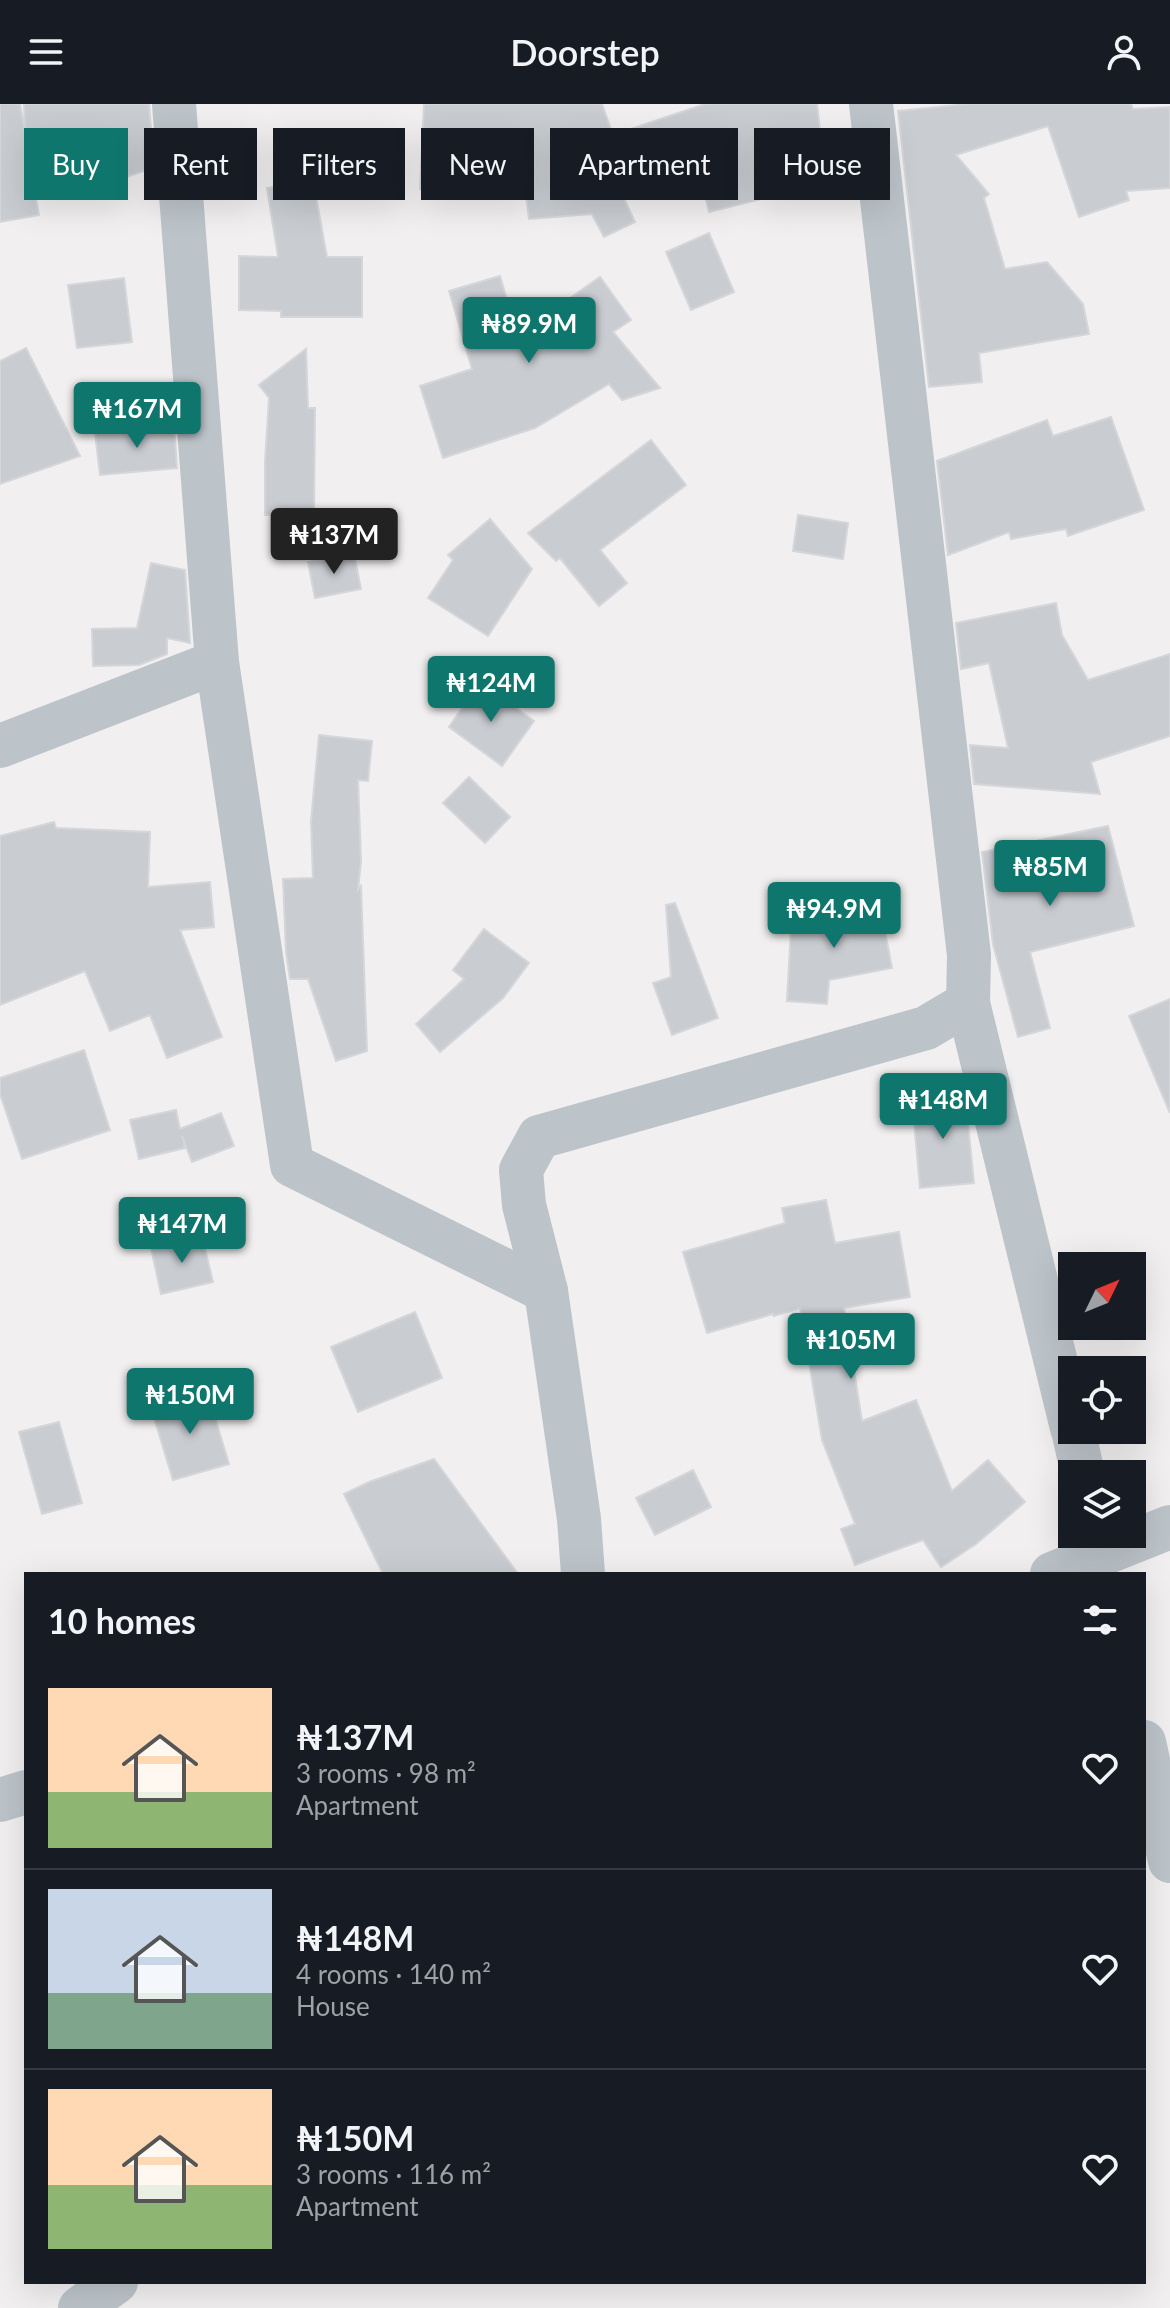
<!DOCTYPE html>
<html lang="en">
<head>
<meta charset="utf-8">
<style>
	body { margin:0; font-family:Lato,sans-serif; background:#20242c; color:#f1f3f6; height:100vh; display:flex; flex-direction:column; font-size:30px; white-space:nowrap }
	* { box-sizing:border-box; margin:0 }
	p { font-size:26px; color:#9ea1a6 }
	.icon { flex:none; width:44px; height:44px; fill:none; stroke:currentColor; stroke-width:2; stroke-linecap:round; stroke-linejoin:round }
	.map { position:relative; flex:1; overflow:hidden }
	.side { position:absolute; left:24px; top:1468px; width:1122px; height:712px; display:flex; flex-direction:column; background:#171b24; border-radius:0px; box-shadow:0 8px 32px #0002 }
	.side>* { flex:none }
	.top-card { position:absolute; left:24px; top:24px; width:1122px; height:72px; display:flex; gap:16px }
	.needle { width:52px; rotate:47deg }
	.tools { position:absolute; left:1058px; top:1148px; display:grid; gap:16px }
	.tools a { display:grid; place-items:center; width:88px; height:88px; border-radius:0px; background:#171b24; box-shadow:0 8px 32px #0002; font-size:40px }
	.price { position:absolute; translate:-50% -68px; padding:0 18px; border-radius:8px; background:#0f766e; color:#fff; font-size:26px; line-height:52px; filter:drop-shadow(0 2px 4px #0008) }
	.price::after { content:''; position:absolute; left:50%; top:48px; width:24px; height:18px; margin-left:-12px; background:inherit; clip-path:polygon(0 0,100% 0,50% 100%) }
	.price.current { background:#222; color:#fff }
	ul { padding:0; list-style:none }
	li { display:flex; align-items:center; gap:24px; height:200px; padding:0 24px }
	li+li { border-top:2px solid #363941 }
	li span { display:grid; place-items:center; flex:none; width:224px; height:160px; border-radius:0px; color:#555 }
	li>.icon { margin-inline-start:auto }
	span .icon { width:96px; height:96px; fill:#fffc; stroke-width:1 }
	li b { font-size:34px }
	h2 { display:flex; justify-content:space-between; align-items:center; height:96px; padding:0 24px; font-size:34px }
	.chip { padding:0 28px; border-radius:0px; background:#171b24; box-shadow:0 8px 32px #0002; font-size:28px; line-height:72px }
	.chip.current { background:#0f766e; color:#fff }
	header { display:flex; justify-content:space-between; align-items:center; height:104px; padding:0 24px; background:#171b24; font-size:36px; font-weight:600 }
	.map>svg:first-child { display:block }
	.building { fill:#c9ccd1; stroke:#d4d6d9; stroke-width:2 }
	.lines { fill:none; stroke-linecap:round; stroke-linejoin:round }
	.minor { stroke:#bcc4ca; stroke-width:44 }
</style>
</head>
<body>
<header><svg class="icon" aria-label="menu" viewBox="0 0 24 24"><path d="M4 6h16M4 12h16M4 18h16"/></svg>Doorstep<svg class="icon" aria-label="person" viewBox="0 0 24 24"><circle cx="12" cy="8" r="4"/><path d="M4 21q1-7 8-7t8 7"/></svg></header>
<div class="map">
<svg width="1170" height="2204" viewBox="0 0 1170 2204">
	<rect width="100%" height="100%" fill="#f1efef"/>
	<g class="building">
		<path d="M 0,0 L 20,0 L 25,27 L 24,0 L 149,0 L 154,63 L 121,75 L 117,35 L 26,37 L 39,111 L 0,118 Z"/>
		<path d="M 424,0 L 602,0 L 613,31 L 705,0 L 817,0 L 826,80 L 771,86 L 773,92 L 709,108 L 693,42 L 612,69 L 635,118 L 604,133 L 592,110 L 529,115 L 526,91 L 420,85 Z"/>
		<path d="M 969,0 L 1131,0 L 1133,5 L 1170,3 L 1170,84 L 1126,87 L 1129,96 L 1079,113 L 1048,22 L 956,51 L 989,90 L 984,94 L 1005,165 L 1047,158 L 1083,200 L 1089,230 L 979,249 L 982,278 L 929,283 L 898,7 Z"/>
		<path d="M 313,76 L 327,153 L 362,153 L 362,213 L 281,213 L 281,207 L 239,206 L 239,152 L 278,153 L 267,84 Z"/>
		<path d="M 709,129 L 734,188 L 691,206 L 666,148 Z"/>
		<path d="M 500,172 L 511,209 L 531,204 L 536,218 L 600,173 L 631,216 L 613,228 L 660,284 L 622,296 L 609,280 L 535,324 L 443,354 L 420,282 L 472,265 L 449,187 Z"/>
		<path d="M 124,174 L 132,238 L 77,244 L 68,181 Z"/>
		<path d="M 26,244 L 80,352 L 0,380 L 0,257 Z"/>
		<path d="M 306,245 L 308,304 L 315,304 L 314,411 L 265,411 L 265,358 L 269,294 L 259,281 Z"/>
		<path d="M 1111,313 L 1144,406 L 1068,432 L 1066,425 L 1011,435 L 1009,428 L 948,451 L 937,357 L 1047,316 L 1053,332 Z"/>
		<path d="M 174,320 L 177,364 L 100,371 L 95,329 Z"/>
		<path d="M 651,336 L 686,381 L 600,446 L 627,479 L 599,502 L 560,454 L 556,457 L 528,429 Z"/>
		<path d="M 798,411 L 848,419 L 843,455 L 793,447 Z"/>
		<path d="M 490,415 L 532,465 L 488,532 L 428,494 L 453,456 L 448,451 Z"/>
		<path d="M 354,450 L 361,485 L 315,494 L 308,458 Z"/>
		<path d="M 151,459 L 185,466 L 190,539 L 167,534 L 167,550 L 139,561 L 93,562 L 92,525 L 137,524 Z"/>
		<path d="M 1056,499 L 1062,531 L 1088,576 L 1170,550 L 1170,632 L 1091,658 L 1100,690 L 974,680 L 970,641 L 1008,644 L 989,559 L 961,565 L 956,519 Z"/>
		<path d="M 480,578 L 534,617 L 502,662 L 449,623 Z"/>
		<path d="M 319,631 L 372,637 L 368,677 L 358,676 L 361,757 L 358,786 L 361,782 L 367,947 L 336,957 L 308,875 L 290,875 L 286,848 L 283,775 L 313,774 L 311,717 Z"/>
		<path d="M 469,673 L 510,713 L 485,739 L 443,699 Z"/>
		<path d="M 54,718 L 56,724 L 150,728 L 148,783 L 210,778 L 214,823 L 180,826 L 222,933 L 167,954 L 150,911 L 110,927 L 85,867 L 0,901 L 0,732 Z"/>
		<path d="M 1108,722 L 1134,822 L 1030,848 L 1050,924 L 1018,933 L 993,840 L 982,748 Z"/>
		<path d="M 675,799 L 718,914 L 672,931 L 653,879 L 671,873 L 666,801 Z"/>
		<path d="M 880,801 L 892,864 L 829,876 L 827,900 L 787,897 L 792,805 L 838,808 Z"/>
		<path d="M 484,825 L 529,859 L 503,894 L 440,948 L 416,920 L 464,875 L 453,866 Z"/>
		<path d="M 1170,895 L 1170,1009 L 1129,912 Z"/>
		<path d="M 84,946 L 110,1026 L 22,1055 L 0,990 L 0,974 Z"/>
		<path d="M 965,990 L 974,1079 L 920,1084 L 912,995 Z"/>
		<path d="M 176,1006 L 180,1025 L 221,1009 L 234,1042 L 192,1058 L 182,1032 L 185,1044 L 139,1055 L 130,1016 Z"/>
		<path d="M 826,1096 L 835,1139 L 899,1128 L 910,1193 L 844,1204 L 862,1317 L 916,1296 L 952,1387 L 988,1356 L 1025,1398 L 976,1440 L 941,1463 L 923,1436 L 855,1461 L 841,1425 L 855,1420 L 822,1336 L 800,1204 L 774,1212 L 773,1210 L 707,1229 L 683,1148 L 785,1119 L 782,1104 Z"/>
		<path d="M 202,1132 L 213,1178 L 161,1190 L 151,1144 Z"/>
		<path d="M 415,1208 L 442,1274 L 358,1308 L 331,1243 Z"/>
		<path d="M 207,1287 L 229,1360 L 173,1376 L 151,1304 Z"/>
		<path d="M 59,1318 L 82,1399 L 42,1410 L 19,1328 Z"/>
		<path d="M 434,1355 L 518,1470 L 383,1470 L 344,1390 L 369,1378 Z"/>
		<path d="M 693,1366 L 711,1403 L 655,1431 L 636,1394 Z"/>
	</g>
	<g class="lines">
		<g class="minor">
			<path d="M 217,558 L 292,1061 L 546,1187"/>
			<path d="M 0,642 L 217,558 L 174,0"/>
			<path d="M 968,899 L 1072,1324"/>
			<path d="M 1073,1326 L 1083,1370"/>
			<path d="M 583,1470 L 579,1415 L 546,1187 L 524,1101 L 521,1066 L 539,1033 L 926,924 L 968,899 L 969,851 L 871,0"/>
			<path d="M 1052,1470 L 1170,1423"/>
			<path d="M 1144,1638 L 1170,1757"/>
			<path d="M 0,1696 L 26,1688"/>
			<path d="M 80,2204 L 116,2178"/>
		</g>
	</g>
</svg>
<div class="tools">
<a><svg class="needle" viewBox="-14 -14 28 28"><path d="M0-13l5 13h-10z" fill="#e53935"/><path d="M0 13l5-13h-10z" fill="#9ea1a6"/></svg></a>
<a><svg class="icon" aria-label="locate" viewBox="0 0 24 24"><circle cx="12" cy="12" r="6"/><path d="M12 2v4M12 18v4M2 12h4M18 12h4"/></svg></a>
<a><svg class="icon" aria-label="layers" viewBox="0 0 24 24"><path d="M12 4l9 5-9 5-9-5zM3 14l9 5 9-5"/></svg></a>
</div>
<b class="price" style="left:529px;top:261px">₦89.9M</b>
<b class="price" style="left:137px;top:346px">₦167M</b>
<b class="price current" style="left:334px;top:472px">₦137M</b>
<b class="price" style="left:491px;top:620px">₦124M</b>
<b class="price" style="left:1050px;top:804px">₦85M</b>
<b class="price" style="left:834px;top:846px">₦94.9M</b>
<b class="price" style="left:943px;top:1037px">₦148M</b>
<b class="price" style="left:182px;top:1161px">₦147M</b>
<b class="price" style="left:851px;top:1277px">₦105M</b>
<b class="price" style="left:190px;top:1332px">₦150M</b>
<div class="top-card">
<a class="chip current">Buy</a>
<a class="chip">Rent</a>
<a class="chip">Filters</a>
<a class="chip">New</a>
<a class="chip">Apartment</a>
<a class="chip">House</a>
</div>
<section class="side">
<h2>10 homes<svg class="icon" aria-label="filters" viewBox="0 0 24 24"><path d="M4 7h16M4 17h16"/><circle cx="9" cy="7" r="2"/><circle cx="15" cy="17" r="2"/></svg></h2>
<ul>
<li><span style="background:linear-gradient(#ffd9b3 65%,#8fb573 0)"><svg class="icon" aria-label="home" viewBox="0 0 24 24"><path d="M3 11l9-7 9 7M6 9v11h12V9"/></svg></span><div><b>₦137M</b><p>3 rooms · 98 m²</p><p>Apartment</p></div><svg class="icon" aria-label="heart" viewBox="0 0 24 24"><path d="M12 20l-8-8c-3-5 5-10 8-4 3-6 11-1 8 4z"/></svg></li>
<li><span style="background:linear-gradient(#c9d6e8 65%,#7fa58c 0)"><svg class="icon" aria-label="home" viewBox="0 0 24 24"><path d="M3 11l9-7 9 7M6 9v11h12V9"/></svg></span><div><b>₦148M</b><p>4 rooms · 140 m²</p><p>House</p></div><svg class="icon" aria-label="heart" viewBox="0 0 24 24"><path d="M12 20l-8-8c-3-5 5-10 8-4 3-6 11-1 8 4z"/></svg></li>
<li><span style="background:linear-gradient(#ffd9b3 60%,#8fb573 0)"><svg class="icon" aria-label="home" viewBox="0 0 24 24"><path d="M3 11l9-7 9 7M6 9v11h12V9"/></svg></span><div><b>₦150M</b><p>3 rooms · 116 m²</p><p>Apartment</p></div><svg class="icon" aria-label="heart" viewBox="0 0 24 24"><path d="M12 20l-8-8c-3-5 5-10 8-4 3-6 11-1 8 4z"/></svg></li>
</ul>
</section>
</div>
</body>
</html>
